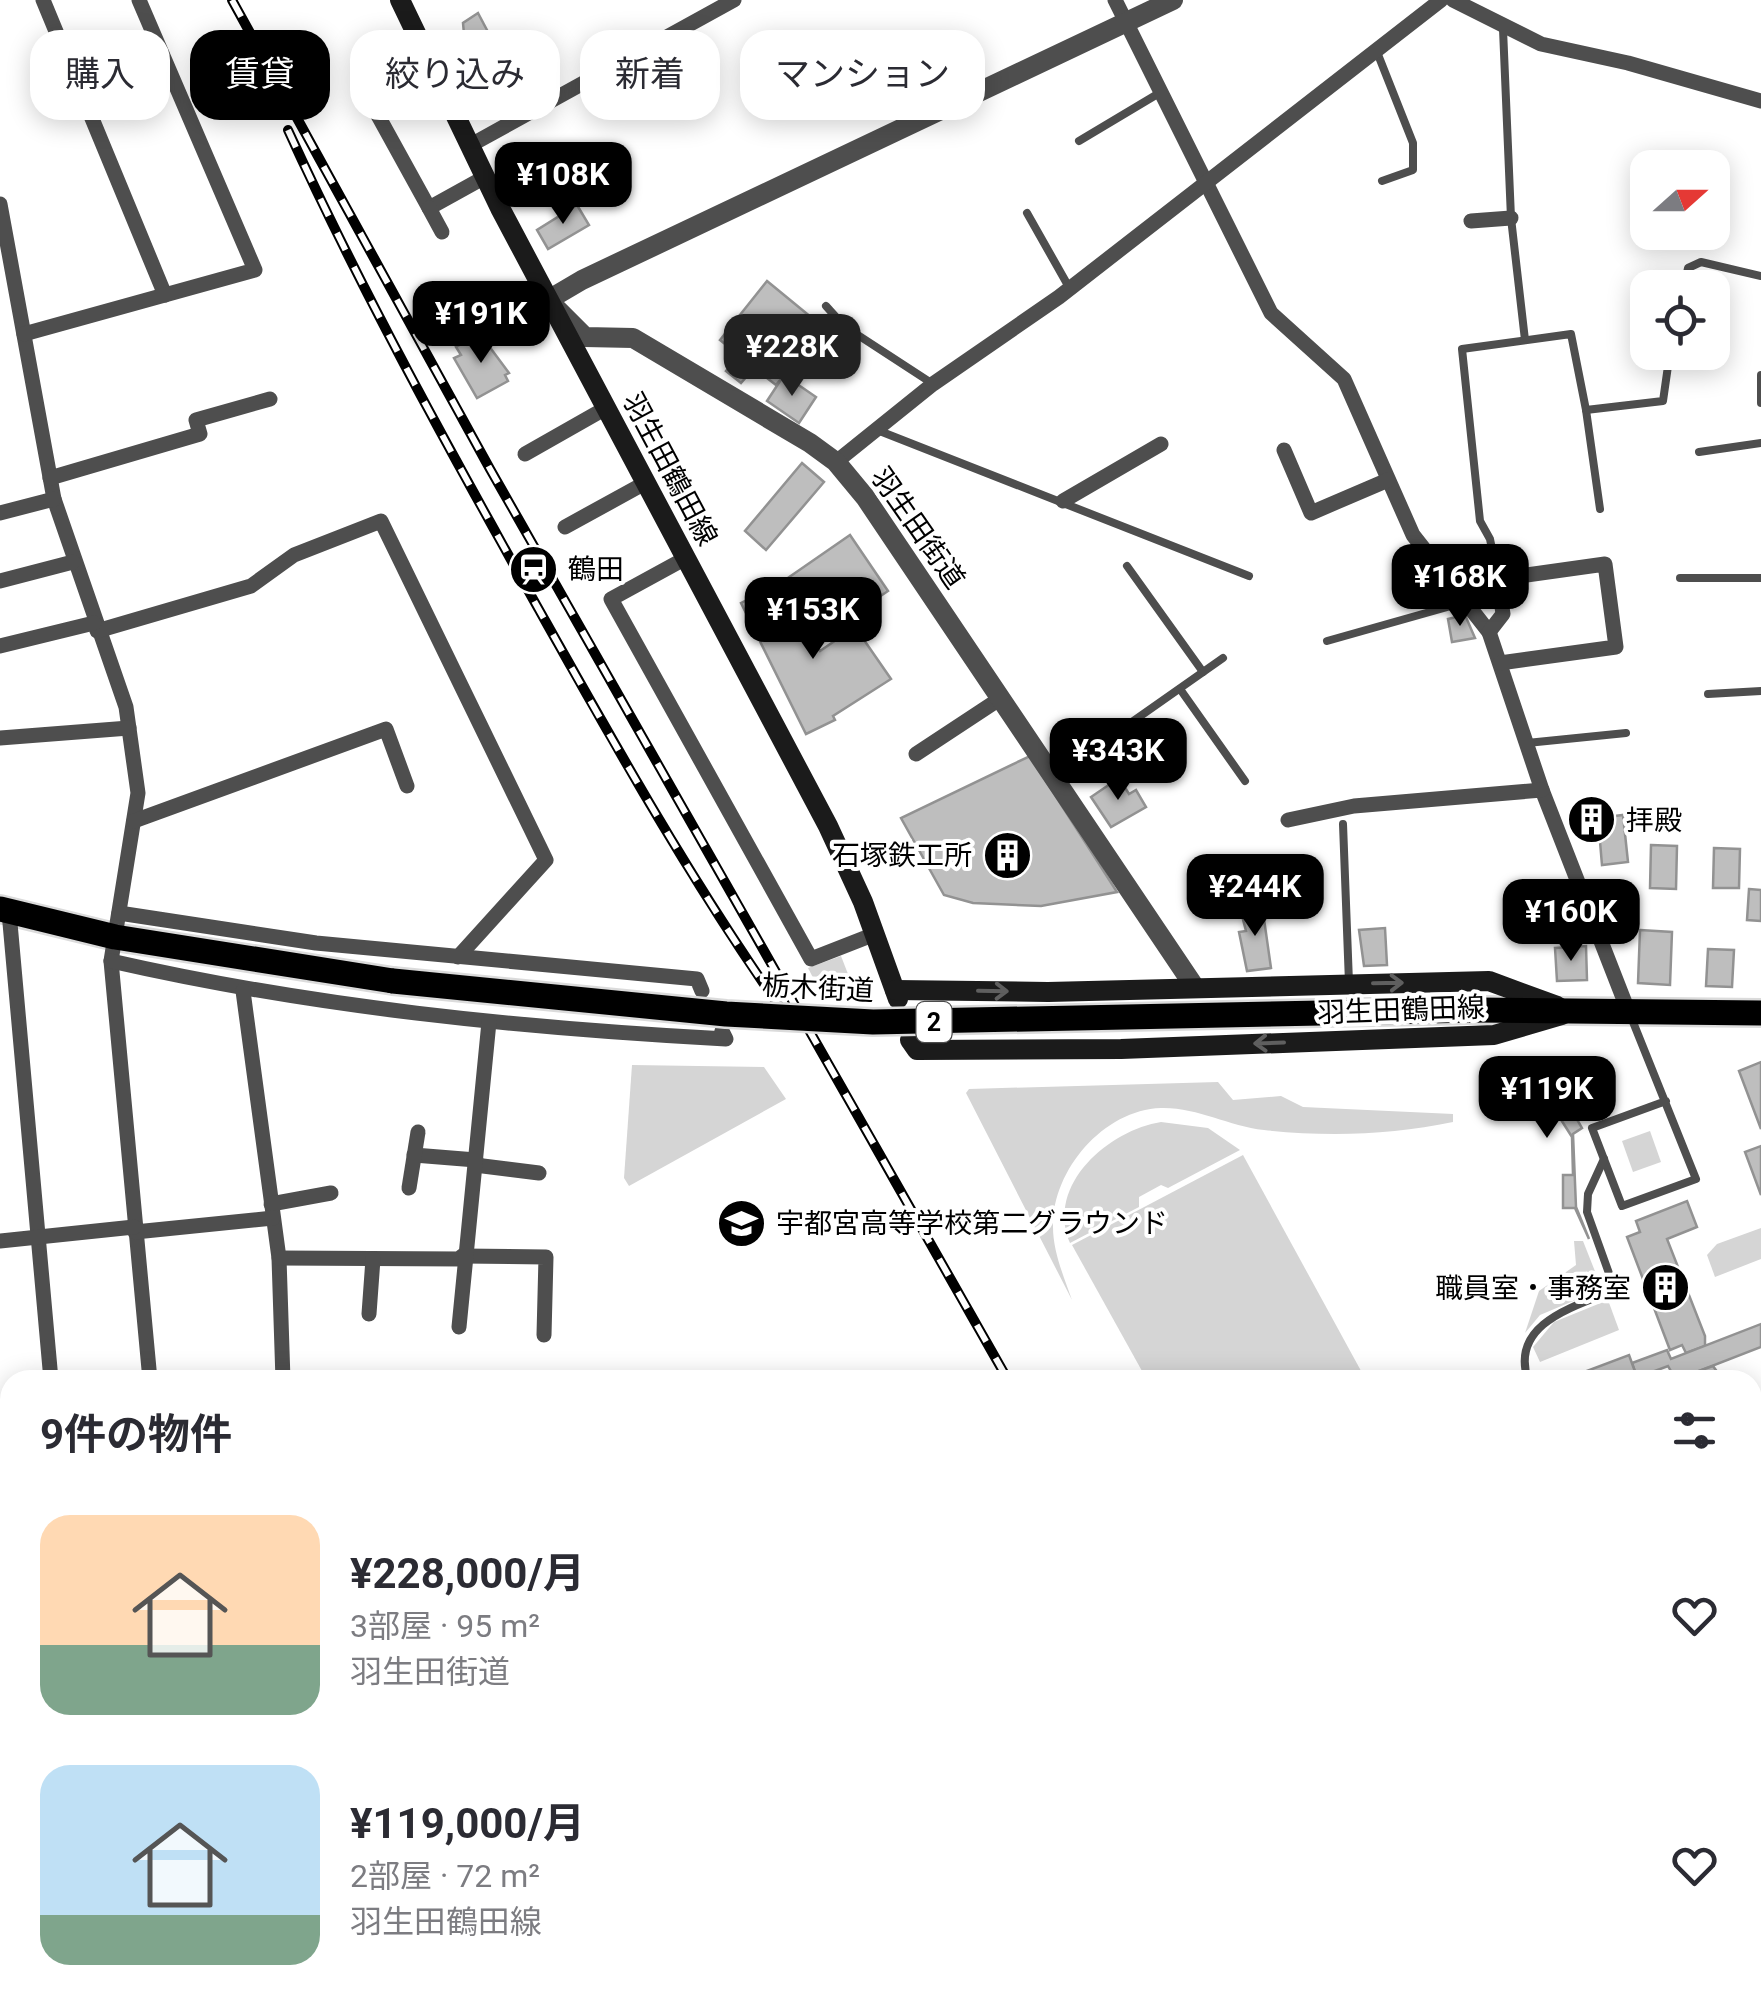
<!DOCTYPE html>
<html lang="ja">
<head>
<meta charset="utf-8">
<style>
	body { margin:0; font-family:Roboto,"Noto Sans JP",sans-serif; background:#f2f2f3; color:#2b2b33; height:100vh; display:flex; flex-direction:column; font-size:38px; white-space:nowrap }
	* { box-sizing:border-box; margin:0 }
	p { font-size:32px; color:#7c7c81 }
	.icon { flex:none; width:55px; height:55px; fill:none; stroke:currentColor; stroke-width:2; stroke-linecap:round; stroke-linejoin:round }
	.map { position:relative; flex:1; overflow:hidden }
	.drawer { position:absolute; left:0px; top:1370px; width:1762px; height:642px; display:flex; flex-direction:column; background:#fff; border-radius:30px 30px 0 0; box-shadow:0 5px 25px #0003 }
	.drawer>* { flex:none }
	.top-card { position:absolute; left:30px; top:30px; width:1000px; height:90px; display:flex; gap:20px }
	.needle { width:65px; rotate:69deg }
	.buttons { position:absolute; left:1630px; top:150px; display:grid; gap:20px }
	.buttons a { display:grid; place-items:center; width:100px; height:100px; border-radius:20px; background:#fff; box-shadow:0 5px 25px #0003; font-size:50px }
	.price { position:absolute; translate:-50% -85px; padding:0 22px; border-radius:20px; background:#000; color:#fff; font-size:32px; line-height:65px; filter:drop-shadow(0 2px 5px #0008) }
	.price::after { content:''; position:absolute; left:50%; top:60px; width:30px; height:22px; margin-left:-15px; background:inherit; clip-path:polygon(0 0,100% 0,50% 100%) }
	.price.selected { background:#222; color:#fff }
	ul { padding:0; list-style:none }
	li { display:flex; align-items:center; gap:30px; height:250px; padding:0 40px }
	li span { display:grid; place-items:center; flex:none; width:280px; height:200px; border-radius:30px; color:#555 }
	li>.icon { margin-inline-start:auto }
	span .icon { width:120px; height:120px; fill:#fffc; stroke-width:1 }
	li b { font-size:42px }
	h2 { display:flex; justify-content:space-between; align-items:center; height:120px; padding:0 40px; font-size:42px }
	.tag { padding:0 35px; border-radius:30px; background:#fff; box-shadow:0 5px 25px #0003; font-size:35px; line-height:90px }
	.tag.selected { background:#000; color:#fff }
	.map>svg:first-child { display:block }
	.green { fill:#d5d5d5 }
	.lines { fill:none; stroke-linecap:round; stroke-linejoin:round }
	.stream { stroke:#9c9c9c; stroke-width:6 }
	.building { fill:#bebebe; stroke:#929292; stroke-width:2.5 }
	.primary-casing { stroke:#dbdbdb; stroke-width:30 }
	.service { stroke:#4e4e4e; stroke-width:8 }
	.minor { stroke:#4e4e4e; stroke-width:15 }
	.tertiary { stroke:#4e4e4e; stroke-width:20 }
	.secondary { stroke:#1b1b1b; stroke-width:20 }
	.primary { stroke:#000; stroke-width:25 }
	.rail-casing { stroke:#000; stroke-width:10 }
	.rail { stroke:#fff; stroke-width:6; stroke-dasharray:19; stroke-linecap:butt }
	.primary-bridge-casing { stroke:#dbdbdb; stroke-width:30; stroke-linecap:butt }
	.primary-bridge { stroke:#000; stroke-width:25 }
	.oneway { stroke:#5f5f5f }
	.labels { text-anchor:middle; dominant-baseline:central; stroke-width:8; stroke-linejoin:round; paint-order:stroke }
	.shield { fill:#fff; stroke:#4c4c4c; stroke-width:2.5 }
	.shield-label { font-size:25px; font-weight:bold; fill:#000 }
	.street-label { font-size:28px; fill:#000; stroke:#fff }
	.poi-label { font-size:28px; fill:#000; stroke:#fff; text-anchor:start }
</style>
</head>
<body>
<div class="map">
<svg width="1761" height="2011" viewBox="0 0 1761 2011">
	<rect width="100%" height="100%" fill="#fff"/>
	<g class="green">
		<path d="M 841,956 L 855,992 L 820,991 L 808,968 Z"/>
		<path d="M 632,1065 L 764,1067 L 786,1099 L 629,1186 L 624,1178 Z"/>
		<path d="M 1218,1082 L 1233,1100 L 1281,1096 L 1303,1107 L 1453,1114 L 1453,1122 C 1392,1135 1327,1137 1264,1130 C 1228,1126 1197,1107 1161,1108 C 1103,1110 1052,1171 1053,1227 C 1053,1252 1064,1277 1072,1300 L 966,1093 L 969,1089 Z"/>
		<path d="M 1161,1122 L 1208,1128 L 1240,1150 L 1168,1188 L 1161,1185 L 1139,1197 L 1139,1207 L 1070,1243 C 1045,1184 1110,1130 1161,1122 Z"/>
		<path d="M 1650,1131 L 1661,1162 L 1633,1172 L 1622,1141 Z"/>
		<path d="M 1243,1155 L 1366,1380 L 1147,1380 L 1072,1245 Z"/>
		<path d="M 1761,1228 L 1761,1259 L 1715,1277 L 1707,1255 L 1717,1244 Z"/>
		<path d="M 1574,1241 L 1583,1241 L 1600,1284 L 1597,1291 L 1540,1315 L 1525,1333 L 1539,1291 L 1576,1265 Z"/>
		<path d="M 1608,1300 L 1619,1330 L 1540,1362 L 1533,1347 L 1554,1322 Z"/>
		<path d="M 0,1575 L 10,1576 L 10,2002 L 294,2002 L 295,2011 L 0,2011 Z"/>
	</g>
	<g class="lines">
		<g class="stream">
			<path d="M 1244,2002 L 1253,2011"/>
			<path d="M 735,2011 L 753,2002"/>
			<path d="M 1533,2011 L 1559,2002"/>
		</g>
	</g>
	<g class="building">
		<path d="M 478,13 L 488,32 L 465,45 L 463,23 Z"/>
		<path d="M 577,205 L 589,225 L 548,249 L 537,230 Z"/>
		<path d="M 767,281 L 823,327 L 776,385 L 754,368 L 741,383 L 726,371 L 739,355 L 720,340 Z"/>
		<path d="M 480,334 L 509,373 L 505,375 L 508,381 L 477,398 L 454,358 L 461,355 L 456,347 Z"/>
		<path d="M 784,375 L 816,397 L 799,423 L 767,401 Z"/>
		<path d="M 802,463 L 824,482 L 766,550 L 745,531 Z"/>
		<path d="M 850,535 L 888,591 L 820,637 L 782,582 Z"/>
		<path d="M 775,586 L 820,651 L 855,627 L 891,679 L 833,716 L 835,720 L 806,734 L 741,603 Z"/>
		<path d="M 1465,615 L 1475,638 L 1452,642 L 1448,619 Z"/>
		<path d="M 1030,756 L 1117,892 L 1041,906 L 973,903 L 944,895 L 901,818 Z"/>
		<path d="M 1119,778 L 1129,794 L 1136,790 L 1146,807 L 1111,827 L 1091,797 Z"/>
		<path d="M 1623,815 L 1628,862 L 1602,865 L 1598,818 Z"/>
		<path d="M 1651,845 L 1677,846 L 1676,889 L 1650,888 Z"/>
		<path d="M 1714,848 L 1740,849 L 1739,888 L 1713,888 Z"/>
		<path d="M 1749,889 L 1761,890 L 1761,921 L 1747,920 Z"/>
		<path d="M 1262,905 L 1271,968 L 1247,971 L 1239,932 L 1246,931 L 1240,908 Z"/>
		<path d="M 1385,928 L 1387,965 L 1364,966 L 1359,930 Z"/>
		<path d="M 1640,930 L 1672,932 L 1670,985 L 1638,983 Z"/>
		<path d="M 1586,946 L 1587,980 L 1557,981 L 1555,948 Z"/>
		<path d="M 1708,949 L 1734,950 L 1732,987 L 1706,986 Z"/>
		<path d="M 1761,1062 L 1761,1129 L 1739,1071 Z"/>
		<path d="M 1486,1096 L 1555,1105 L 1561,1115 L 1571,1109 L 1582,1128 L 1573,1134 L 1576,1207 L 1589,1239 L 1575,1208 L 1563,1208 L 1563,1175 L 1573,1175 L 1572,1137 L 1553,1107 L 1517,1102 L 1516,1112 L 1484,1108 Z"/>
		<path d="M 1761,1146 L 1761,1195 L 1745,1152 Z"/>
		<path d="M 1687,1201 L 1697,1227 L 1667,1239 L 1705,1336 L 1705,1346 L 1686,1353 L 1682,1345 L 1670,1350 L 1627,1237 L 1640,1232 L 1636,1221 Z"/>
		<path d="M 1761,1324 L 1761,1347 L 1676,1380 L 1668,1366 L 1652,1372 L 1655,1380 L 1638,1380 L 1632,1363 L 1667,1350 L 1671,1359 Z"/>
		<path d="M 1629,1355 L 1638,1380 L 1563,1380 Z"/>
		<path d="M 1713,1366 L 1723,1380 L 1696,1380 L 1693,1373 Z"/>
	</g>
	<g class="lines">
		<defs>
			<g id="primary">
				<path d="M 0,909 L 115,937 L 393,981"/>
				<path d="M 1477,1010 L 1761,1013"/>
			</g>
		</defs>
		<use href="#primary" class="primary-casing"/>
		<g class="service">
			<path d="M 1503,29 L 1511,218 L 1525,340"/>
			<path d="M 1377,52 L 1413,143 L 1413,170 L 1382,181"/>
			<path d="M 1079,141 L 1161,92"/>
			<path d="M 1027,213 L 1070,289"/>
			<path d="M 1684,288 L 1688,268 L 1701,262 L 1761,276"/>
			<path d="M 826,306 L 844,326 L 933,384"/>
			<path d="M 1761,375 L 1761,403"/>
			<path d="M 1586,410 L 1600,509"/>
			<path d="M 877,430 L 1249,576"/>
			<path d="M 1699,452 L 1761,443"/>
			<path d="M 1127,566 L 1203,672"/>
			<path d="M 1680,578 L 1761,578"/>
			<path d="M 1498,579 L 1490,539 L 1480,521 L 1462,349 L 1571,334 L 1586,410 L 1663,401 L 1670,352"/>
			<path d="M 1327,641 L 1465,602"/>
			<path d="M 1180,689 L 1245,781"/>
			<path d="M 1708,694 L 1761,691"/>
			<path d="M 1527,743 L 1626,733"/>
			<path d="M 1055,776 L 1223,658"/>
			<path d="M 1343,824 L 1349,983"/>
			<path d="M 1631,1017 L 1696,1179 L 1622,1206 L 1592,1128 L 1666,1101"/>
			<path d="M 1528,1380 C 1509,1323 1576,1306 1615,1290 L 1587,1212 L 1588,1194 L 1604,1159"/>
			<path d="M 1752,1457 L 1761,1453"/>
		</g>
		<g class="minor">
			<path d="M 43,0 L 165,295"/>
			<path d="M 1115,0 L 1271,313 L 1344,379 L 1413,535 L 1489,632 L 1542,790 L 1629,1013"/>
			<path d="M 1453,0 L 1541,44 L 1628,63 L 1761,101"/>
			<path d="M 370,101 L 429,208 L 485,177"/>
			<path d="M 469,146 L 734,0"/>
			<path d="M 0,204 L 54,499 L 126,707 L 138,793 L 111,961 L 150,1380"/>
			<path d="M 429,208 L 442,232"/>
			<path d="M 1471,221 L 1511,218"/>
			<path d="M 24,334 L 255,270 L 139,0"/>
			<path d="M 1284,450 L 1311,513 L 1388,480"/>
			<path d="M 525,454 L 606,408"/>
			<path d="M 836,462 L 933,384 L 1059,297 L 1441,0"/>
			<path d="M 50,478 L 200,434 L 196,420 L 270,399"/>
			<path d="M 1063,501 L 1161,444"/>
			<path d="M 0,513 L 54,499"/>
			<path d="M 565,527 L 645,483"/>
			<path d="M 686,558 L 611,599 L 811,959 L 875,934"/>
			<path d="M 0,581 L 73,562"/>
			<path d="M 97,631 L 251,586 L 294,555 L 381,521 L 546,860 L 458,957"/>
			<path d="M 1489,632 L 1503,614 L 1498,579 L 1605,564 L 1616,647 L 1500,663"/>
			<path d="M 0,646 L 94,623"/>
			<path d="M 0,738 L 129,728"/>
			<path d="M 916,754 L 1001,698"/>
			<path d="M 1288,820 L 1354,806 L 1542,790"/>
			<path d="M 134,821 L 386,729 L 407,786"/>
			<path d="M 9,912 L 51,1380"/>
			<path d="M 119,913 L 316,943 L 697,979 L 702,991"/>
			<path d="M 111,961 C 313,1007 519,1028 726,1039 L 722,1031"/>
			<path d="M 243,991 L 279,1258 L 283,1380"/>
			<path d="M 414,1155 L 476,1160"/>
			<path d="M 475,1165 L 539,1173"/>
			<path d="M 409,1188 L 418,1132"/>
			<path d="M 271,1204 L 331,1193"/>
			<path d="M 135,1232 L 273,1218"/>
			<path d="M 0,1241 L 134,1227"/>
			<path d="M 462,1256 L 546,1257 L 544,1335"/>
			<path d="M 279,1258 L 462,1259"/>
			<path d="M 369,1314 L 373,1259"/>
			<path d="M 459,1327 L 489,1022"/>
			<path d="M 1752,1849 L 1757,1760 L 1761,1758"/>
			<path d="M 1752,1862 L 1761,1924"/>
			<path d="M 1752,1939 L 1761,1937"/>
			<path d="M 426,2002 L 428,2011"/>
			<path d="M 571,2002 L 576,2011"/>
			<path d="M 1123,2002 L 1126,2011"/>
			<path d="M 1405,2002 L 1410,2011"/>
			<path d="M 305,2007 L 343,2002"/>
			<path d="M 627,2011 L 642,2002"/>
			<path d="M 1468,2011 L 1507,2002"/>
		</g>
		<g class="tertiary">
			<path d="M 1173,0 L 582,280 L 548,300 L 585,337 L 633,338 L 810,443 L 836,462 L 865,497 L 1194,986"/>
			<path d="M 0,1556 L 10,1557"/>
		</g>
		<g class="secondary">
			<path d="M 400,0 L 500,208 L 828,826 L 863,902 L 898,999"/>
			<path d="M 895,990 L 1048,992 L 1489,981 L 1557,1006"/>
			<path d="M 910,1040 L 917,1050 L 1121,1049 L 1494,1035 L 1562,1015"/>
		</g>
		<use href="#primary" class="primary"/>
		<defs>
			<g id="rail">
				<path d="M 232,0 L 490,469 L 1008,1380"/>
				<path d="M 288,130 C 363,294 450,451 538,608 C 615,745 691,881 782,1010"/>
				<path d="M 1362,2002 L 1366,2011"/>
			</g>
		</defs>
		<use href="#rail" class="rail-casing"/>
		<use href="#rail" class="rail"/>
		<defs>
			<path id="primary-bridge" d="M 393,981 L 726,1014 L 873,1022 L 1477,1010"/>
		</defs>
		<use href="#primary-bridge" class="primary-bridge-casing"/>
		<use href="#primary-bridge" class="primary-bridge"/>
	</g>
	<defs><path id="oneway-shaft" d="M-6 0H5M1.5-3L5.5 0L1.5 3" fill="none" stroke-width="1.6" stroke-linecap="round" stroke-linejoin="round" transform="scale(2.5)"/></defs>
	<g class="oneway">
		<use href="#oneway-shaft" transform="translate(1388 983) rotate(-1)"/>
		<use href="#oneway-shaft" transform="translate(993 991) rotate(1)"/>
		<use href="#oneway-shaft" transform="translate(1269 1043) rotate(178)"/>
	</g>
	<defs>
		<symbol id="station-disc" viewBox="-11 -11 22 22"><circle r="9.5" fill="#000" stroke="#fff"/><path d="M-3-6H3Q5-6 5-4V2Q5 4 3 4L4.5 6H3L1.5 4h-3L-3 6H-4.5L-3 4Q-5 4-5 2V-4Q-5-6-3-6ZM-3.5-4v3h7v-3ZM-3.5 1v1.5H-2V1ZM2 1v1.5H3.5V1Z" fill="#fff"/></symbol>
		<symbol id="building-disc" viewBox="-11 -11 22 22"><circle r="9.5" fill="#000" stroke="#fff"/><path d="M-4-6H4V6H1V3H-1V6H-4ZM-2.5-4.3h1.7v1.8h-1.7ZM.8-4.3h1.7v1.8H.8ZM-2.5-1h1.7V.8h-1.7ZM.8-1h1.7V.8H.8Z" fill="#fff"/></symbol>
		<symbol id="school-disc" viewBox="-11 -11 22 22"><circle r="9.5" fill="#000" stroke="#fff"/><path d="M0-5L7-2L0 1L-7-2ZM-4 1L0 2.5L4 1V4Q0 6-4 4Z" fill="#fff"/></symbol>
	</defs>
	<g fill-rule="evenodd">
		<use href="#station-disc" x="506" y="542" width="55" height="55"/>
		<use href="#building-disc" x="1564" y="792" width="55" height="55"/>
		<use href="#building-disc" x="980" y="828" width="55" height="55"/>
		<use href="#school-disc" x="714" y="1196" width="55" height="55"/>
		<use href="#building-disc" x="1638" y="1260" width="55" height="55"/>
	</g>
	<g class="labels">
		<rect class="shield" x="916.5" y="1002" width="35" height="40" rx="8"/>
		<g class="shield-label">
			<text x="934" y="1022">2</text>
		</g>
		<g class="street-label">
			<text transform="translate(670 469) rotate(62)">羽生田鶴田線</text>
			<text transform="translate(918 528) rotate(55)">羽生田街道</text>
			<text transform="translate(818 988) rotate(3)">栃木街道</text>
			<text transform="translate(1401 1010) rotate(-2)">羽生田鶴田線</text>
		</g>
		<g class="poi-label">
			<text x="568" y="569">鶴田</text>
			<text x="1626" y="820">拝殿</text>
			<text x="972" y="855" text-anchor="end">石塚鉄工所</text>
			<text x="776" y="1223">宇都宮高等学校第二グラウンド</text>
			<text x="1631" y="1288" text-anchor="end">職員室・事務室</text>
		</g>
	</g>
</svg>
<div class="buttons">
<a><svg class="needle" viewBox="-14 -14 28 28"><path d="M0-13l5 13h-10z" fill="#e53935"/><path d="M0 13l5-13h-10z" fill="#7c7c81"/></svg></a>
<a><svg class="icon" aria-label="locate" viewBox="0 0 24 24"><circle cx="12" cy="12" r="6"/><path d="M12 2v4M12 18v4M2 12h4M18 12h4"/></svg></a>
</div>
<b class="price" style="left:563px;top:227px">¥108K</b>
<b class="price" style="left:481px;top:366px">¥191K</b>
<b class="price selected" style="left:792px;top:399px">¥228K</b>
<b class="price" style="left:1460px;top:629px">¥168K</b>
<b class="price" style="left:813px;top:662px">¥153K</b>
<b class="price" style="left:1118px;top:803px">¥343K</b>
<b class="price" style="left:1255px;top:939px">¥244K</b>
<b class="price" style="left:1571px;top:964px">¥160K</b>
<b class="price" style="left:1547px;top:1141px">¥119K</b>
<div class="top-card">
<a class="tag">購入</a>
<a class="tag selected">賃貸</a>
<a class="tag">絞り込み</a>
<a class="tag">新着</a>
<a class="tag">マンション</a>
</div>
<section class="drawer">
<h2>9件の物件<svg class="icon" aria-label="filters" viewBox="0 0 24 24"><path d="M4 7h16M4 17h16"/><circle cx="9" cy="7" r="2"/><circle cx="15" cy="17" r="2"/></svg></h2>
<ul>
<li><span style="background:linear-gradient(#ffd9b3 65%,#7fa58c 0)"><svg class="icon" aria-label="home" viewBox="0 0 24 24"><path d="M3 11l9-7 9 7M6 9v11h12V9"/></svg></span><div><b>¥228,000/月</b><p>3部屋 · 95 m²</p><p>羽生田街道</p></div><svg class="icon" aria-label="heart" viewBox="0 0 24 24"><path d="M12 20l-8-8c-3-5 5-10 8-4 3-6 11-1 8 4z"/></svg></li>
<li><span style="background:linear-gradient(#bfe0f5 75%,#7fa58c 0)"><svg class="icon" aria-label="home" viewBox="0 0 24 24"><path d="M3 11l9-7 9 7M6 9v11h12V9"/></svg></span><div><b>¥119,000/月</b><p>2部屋 · 72 m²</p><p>羽生田鶴田線</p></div><svg class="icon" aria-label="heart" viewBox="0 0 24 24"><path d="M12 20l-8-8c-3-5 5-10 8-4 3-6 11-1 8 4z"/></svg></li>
</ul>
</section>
</div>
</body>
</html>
